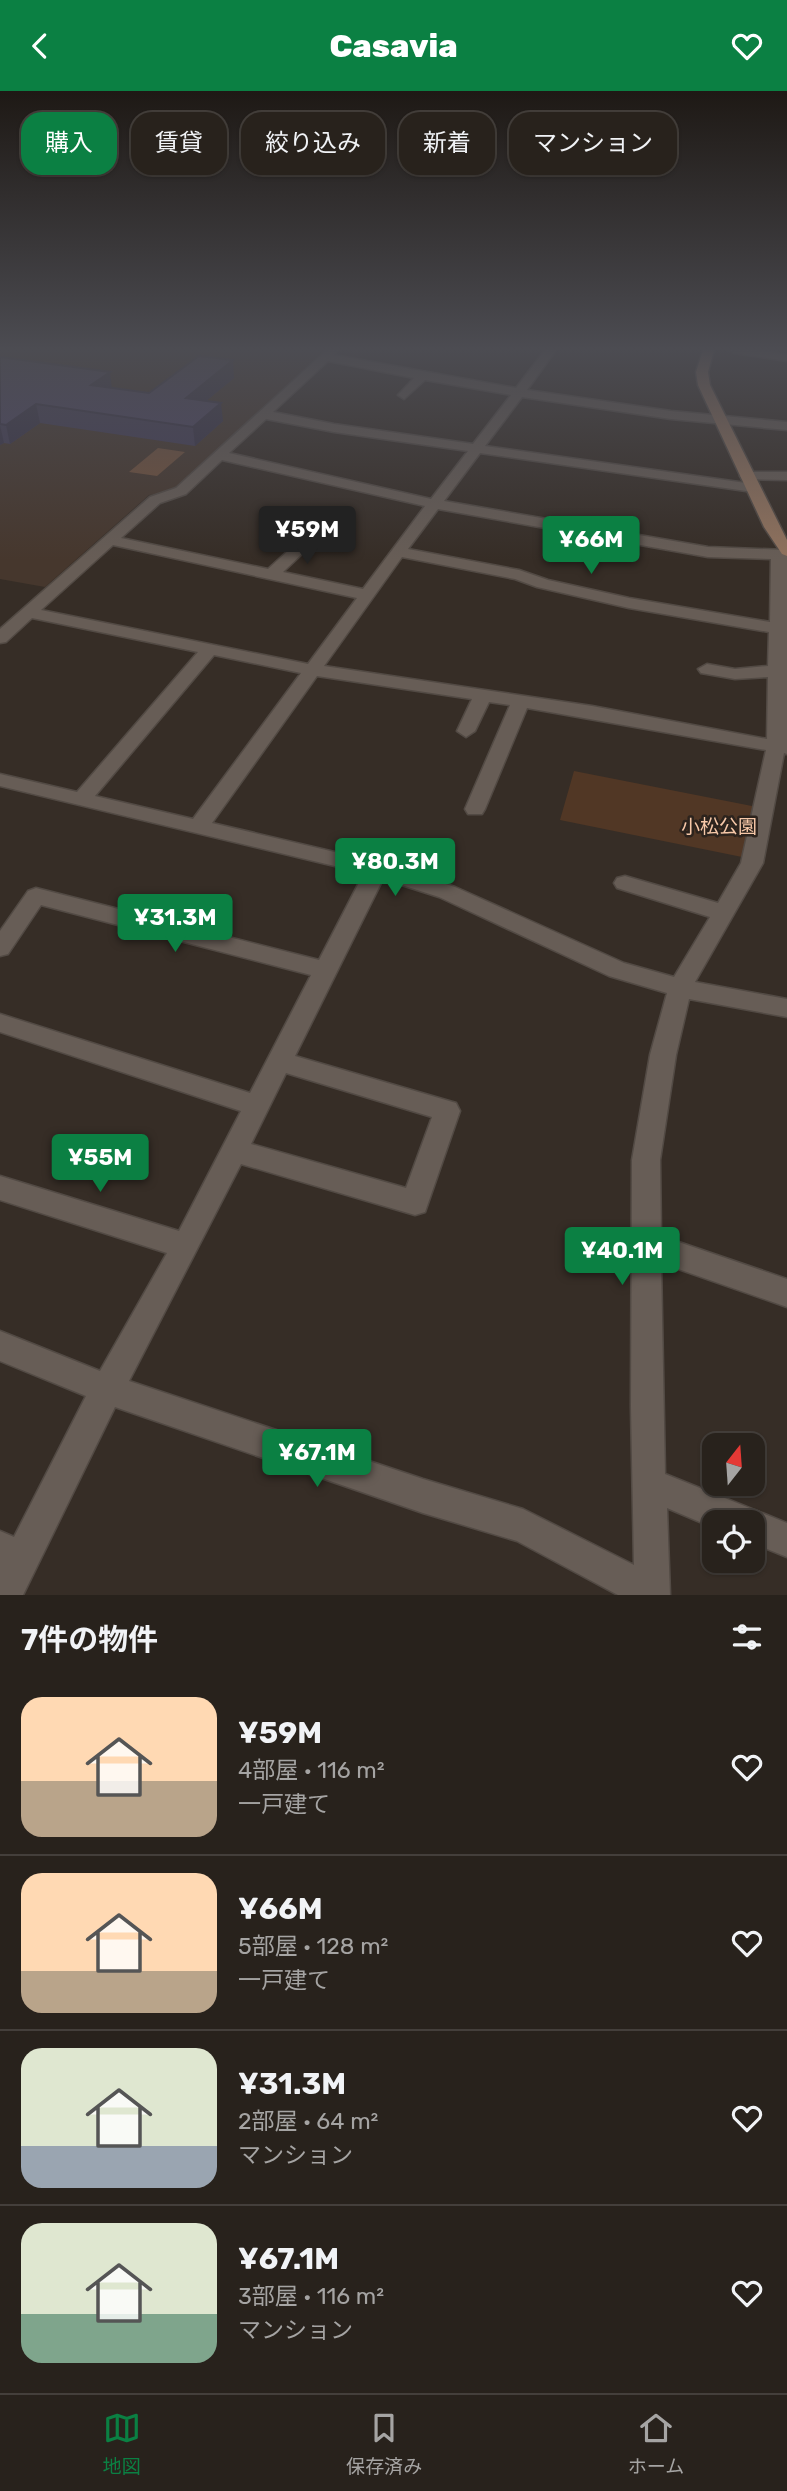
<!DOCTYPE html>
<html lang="ja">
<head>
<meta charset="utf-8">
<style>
	body { margin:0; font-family:Rubik,"Noto Sans JP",sans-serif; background:#302a25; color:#f1f3f6; height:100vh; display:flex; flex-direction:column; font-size:26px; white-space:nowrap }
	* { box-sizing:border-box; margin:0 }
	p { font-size:23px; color:#a5a4a3 }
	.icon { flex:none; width:38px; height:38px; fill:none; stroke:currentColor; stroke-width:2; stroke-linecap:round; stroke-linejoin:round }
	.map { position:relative; height:1504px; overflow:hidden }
	.side { display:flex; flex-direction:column; background:#28221c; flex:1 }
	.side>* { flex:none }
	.top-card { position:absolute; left:21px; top:21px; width:746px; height:63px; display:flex; gap:14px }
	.needle { width:46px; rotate:17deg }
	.fabs { position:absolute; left:702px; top:1342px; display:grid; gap:14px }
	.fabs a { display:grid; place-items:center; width:63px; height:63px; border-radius:14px; background:#28221c; box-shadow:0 2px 5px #0004,0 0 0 2px #443f3b; font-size:35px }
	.price { position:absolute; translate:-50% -60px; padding:0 16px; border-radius:7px; background:#0b8043; color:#fff; font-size:23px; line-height:46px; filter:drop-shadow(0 2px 4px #0008) }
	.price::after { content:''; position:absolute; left:50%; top:42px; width:21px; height:16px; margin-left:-10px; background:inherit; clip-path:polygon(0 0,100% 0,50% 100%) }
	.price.active { background:#222; color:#fff }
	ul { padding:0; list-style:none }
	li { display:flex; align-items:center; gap:21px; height:175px; padding:0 21px }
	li+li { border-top:2px solid #443f3b }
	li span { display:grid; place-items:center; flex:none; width:196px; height:140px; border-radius:21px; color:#555 }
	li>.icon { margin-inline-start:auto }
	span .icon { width:84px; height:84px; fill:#fffc; stroke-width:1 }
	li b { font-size:30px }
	h2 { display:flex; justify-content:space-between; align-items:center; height:84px; padding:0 21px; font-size:30px }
	.tag { padding:0 24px; border-radius:21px; background:#28221c; box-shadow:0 2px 5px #0004,0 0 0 2px #443f3b; font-size:24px; line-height:63px }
	.tag.active { background:#0b8043; color:#fff }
	header { display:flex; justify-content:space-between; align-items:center; height:91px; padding:0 21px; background:#0b8043; color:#fff; font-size:32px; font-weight:800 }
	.tabs { display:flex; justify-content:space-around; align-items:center; height:98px; border-top:2px solid #443f3b; background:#28221c; font-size:19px; color:#a5a4a3 }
	.tabs a { display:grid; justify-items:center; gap:4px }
	.tabs .active { color:#0b8043 }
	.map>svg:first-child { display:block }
	.built { fill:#46372d }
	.green { fill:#513725 }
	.water { fill:#73523c }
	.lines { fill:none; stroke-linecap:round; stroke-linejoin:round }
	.street-casing { stroke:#524a44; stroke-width:3 }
	.secondary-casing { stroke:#524a44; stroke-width:3 }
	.street { fill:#675d56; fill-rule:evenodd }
	.secondary { fill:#90725d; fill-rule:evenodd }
	.wall { fill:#433d5a }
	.shaded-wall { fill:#37324a }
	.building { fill:#4e4769; stroke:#37324a; stroke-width:2 }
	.labels { text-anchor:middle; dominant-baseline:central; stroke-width:5; stroke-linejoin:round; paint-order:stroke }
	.park-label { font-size:19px; fill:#f7c8a8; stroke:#2c231d }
</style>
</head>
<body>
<header><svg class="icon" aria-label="back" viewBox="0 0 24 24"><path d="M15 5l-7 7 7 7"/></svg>Casavia<svg class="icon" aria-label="heart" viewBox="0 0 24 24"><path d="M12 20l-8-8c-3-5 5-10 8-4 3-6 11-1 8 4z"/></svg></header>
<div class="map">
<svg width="787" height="1504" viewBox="0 0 787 1504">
	<rect width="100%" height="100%" fill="#362d26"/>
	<path class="built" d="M 0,259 L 328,259 L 175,401 L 149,404 L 45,496 L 0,488 Z"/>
	<path class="green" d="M 574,680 L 757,716 L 747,767 L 560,729 Z"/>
	<path class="water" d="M 158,357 L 185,361 L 157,385 L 129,381 Z"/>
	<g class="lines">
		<defs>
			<g id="street">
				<path d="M 327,259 L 338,259 L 334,264 L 516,297 L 545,259 L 556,259 L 527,299 L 671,320 L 787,331 L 787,339 L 671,328 L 522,306 L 485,355 L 753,393 L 760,397 L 753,401 L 480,362 L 444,410 L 708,456 L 787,459 L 787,663 L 784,662 L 763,772 L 695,891 L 787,908 L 787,926 L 689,908 L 676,964 L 660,1069 L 661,1145 L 787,1188 L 787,1216 L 661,1172 L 665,1383 L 787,1432 L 787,1466 L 752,1452 L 752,1432 L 714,1432 L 714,1437 L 667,1417 L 670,1504 L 618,1504 L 517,1450 L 423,1422 L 115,1316 L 23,1504 L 0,1504 L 0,1440 L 14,1446 L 86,1305 L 0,1270 L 0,1240 L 100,1280 L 167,1162 L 0,1109 L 0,1085 L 179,1140 L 241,1020 L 0,941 L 0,923 L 250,1002 L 311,884 L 41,814 L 8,863 L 0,865 L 0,840 L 28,800 L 36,797 L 319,869 L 364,782 L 0,695 L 0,683 L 77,701 L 198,561 L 32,527 L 6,551 L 0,552 L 0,538 L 150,406 L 176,397 ZM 328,270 L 414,287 L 398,304 L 404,308 L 425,289 L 511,304 L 473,353 L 334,333 L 273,321 ZM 266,328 L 334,341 L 468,360 L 431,408 L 229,362 ZM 222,369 L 425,415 L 363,498 L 283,481 L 323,443 L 325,440 L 323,437 L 313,437 L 268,478 L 121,447 L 160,412 L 186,403 ZM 438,418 L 708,466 L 771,468 L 770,531 L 629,507 L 548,489 L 519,479 L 408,458 ZM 113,454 L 357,507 L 308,573 L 41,519 ZM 402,466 L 515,488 L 537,496 L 629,517 L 769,541 L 768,575 L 735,578 L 707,573 L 698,578 L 701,582 L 735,588 L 768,586 L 767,648 L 592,615 L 324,575 ZM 214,564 L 301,582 L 193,728 L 95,705 ZM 317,585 L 472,608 L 457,640 L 466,646 L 475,640 L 489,611 L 510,614 L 465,718 L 468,723 L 482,723 L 485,718 L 527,617 L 766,659 L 741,772 L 718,812 L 625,785 L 617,787 L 614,792 L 617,797 L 710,826 L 674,886 L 624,872 L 455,796 L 377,771 L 212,732 ZM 383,788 L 439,806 L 609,885 L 667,902 L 650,964 L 632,1069 L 631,1316 L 634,1474 L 523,1418 L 423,1388 L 129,1290 L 241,1073 L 415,1124 L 425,1121 L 460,1020 L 456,1012 L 295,965 ZM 286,982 L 432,1026 L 406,1097 L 251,1053 Z"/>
				<path d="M 728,259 L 755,259 L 787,264 L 787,270 L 734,262 Z"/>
				<path d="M 747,381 L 787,381 L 787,389 L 742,388 L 740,385 Z"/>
			</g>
			<path id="secondary" d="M 703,259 L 714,259 L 708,281 L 710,294 L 787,449 L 787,465 L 782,463 L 764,436 L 698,294 L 696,281 Z"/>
		</defs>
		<use href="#street" class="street-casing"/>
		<use href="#secondary" class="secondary-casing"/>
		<use href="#street" class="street"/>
		<use href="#secondary" class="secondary"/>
	</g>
	<path class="wall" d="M 0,266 L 112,297 L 149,302 L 234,287 L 206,310 L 223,330 L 195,355 L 40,332 L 10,353 L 4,352 L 0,354 Z"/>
	<g class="shaded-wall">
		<path d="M 233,269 L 234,287 L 188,325 L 186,307 Z"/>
		<path d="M 110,281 L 112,299 L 91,294 Z"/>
		<path d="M 221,312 L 223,330 L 195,355 L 193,336 Z"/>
		<path d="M 36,313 L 40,332 L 10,353 L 6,334 Z"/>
		<path d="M 0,334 L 4,352 L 0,354 Z"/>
	</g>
	<path class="building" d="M 199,265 L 233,269 L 186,307 L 221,312 L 193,336 L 36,313 L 6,334 L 0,333 L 0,266 L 110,281 L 91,294 L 149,302 Z"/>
	<linearGradient id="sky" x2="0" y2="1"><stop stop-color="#1e1915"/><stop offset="0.55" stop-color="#4c4c52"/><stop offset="1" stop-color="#4c4c52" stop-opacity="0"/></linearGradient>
	<rect width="787" height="469" fill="url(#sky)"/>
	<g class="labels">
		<g class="park-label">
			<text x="719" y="735">小松公園</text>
		</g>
	</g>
</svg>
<div class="fabs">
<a><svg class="needle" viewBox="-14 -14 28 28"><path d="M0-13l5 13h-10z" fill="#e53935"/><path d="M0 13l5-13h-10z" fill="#a5a4a3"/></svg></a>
<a><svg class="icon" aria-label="locate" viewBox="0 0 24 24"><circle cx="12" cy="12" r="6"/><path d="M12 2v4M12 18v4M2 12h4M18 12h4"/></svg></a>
</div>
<b class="price active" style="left:307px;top:475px">¥59M</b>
<b class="price" style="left:591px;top:485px">¥66M</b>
<b class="price" style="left:395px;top:807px">¥80.3M</b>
<b class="price" style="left:175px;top:863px">¥31.3M</b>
<b class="price" style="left:100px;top:1103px">¥55M</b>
<b class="price" style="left:622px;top:1196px">¥40.1M</b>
<b class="price" style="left:317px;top:1398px">¥67.1M</b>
<div class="top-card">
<a class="tag active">購入</a>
<a class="tag">賃貸</a>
<a class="tag">絞り込み</a>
<a class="tag">新着</a>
<a class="tag">マンション</a>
</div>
</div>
<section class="side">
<h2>7件の物件<svg class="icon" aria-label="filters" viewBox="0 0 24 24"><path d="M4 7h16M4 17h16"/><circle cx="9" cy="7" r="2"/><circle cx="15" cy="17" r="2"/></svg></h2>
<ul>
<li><span style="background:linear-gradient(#ffd9b3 60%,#b9a48a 0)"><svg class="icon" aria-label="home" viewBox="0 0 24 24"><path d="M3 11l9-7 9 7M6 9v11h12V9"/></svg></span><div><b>¥59M</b><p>4部屋 · 116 m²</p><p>一戸建て</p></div><svg class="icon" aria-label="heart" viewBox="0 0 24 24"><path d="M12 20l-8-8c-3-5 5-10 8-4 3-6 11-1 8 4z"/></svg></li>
<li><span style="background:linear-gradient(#ffd9b3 70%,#b9a48a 0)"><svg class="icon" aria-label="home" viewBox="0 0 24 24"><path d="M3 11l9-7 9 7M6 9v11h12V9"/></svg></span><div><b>¥66M</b><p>5部屋 · 128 m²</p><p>一戸建て</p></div><svg class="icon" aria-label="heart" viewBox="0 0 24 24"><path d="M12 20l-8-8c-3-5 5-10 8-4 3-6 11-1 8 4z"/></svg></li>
<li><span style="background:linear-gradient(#dfe7d0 70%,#9aa5b1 0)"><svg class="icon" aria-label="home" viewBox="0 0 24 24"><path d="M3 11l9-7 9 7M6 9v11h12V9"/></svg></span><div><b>¥31.3M</b><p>2部屋 · 64 m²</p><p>マンション</p></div><svg class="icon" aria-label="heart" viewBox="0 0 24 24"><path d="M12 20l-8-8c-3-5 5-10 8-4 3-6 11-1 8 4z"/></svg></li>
<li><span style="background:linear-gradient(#dfe7d0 65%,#7fa58c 0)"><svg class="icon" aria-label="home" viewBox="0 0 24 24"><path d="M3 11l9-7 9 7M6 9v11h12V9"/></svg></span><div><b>¥67.1M</b><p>3部屋 · 116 m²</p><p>マンション</p></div><svg class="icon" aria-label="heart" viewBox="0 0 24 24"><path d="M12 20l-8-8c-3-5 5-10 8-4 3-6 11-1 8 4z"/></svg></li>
</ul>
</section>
<nav class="tabs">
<a class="active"><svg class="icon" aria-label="map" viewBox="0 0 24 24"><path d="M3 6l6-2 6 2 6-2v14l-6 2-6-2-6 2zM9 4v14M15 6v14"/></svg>地図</a>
<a><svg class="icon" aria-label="saved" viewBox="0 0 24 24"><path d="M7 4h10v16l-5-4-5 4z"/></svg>保存済み</a>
<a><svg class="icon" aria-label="home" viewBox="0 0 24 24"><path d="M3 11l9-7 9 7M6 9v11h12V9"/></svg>ホーム</a>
</nav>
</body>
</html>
